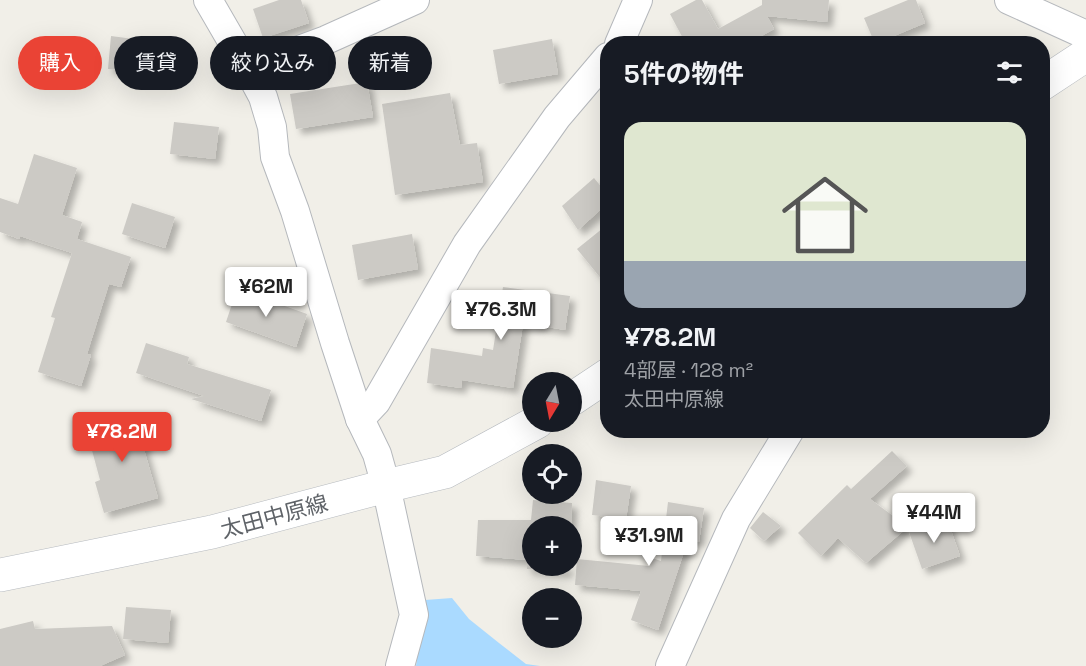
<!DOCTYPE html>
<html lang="ja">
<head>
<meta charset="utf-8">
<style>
	body { margin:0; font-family:"Space Grotesk","Noto Sans JP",sans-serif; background:#20242c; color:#f1f3f6; height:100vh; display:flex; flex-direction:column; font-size:22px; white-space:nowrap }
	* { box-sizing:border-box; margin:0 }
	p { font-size:20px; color:#9ea1a6 }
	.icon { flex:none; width:33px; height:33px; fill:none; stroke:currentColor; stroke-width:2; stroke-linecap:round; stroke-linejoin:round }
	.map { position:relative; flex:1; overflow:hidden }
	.details { position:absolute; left:600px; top:36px; width:450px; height:402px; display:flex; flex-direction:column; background:#171b24; border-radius:24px; box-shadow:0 6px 24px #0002 }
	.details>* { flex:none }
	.hud { position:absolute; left:18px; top:36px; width:492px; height:54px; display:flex; gap:12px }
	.needle { width:39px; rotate:190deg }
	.controls { position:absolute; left:522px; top:372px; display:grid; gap:12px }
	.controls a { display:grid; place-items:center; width:60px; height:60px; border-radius:50%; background:#171b24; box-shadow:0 6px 24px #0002; font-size:30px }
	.price { position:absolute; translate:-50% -51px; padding:0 14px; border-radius:6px; background:#fff; color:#222; font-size:20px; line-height:39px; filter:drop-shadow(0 2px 3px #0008) }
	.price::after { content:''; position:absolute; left:50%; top:36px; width:18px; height:14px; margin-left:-9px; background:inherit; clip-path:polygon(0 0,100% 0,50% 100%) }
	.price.selected { background:#ea4335; color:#fff }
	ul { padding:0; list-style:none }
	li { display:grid; align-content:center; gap:12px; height:318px; padding:0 24px }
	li+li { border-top:2px solid #363941 }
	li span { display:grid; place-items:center; height:186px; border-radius:18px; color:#555 }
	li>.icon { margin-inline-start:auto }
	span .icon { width:108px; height:108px; fill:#fffc; stroke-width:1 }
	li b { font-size:26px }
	h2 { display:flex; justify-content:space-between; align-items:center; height:72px; padding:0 24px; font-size:26px }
	.chip { padding:0 21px; border-radius:27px; background:#171b24; box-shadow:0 6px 24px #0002; font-size:21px; line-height:54px }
	.chip.selected { background:#ea4335; color:#fff }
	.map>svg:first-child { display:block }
	.water { fill:#aadaff }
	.building { fill:#cccac5; filter:url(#shadow) }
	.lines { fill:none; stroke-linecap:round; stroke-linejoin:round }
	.street-casing { stroke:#b5b8bc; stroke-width:30 }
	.secondary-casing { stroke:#b6babf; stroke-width:34 }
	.street { stroke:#fff; stroke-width:28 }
	.secondary { stroke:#fff; stroke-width:33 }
	.labels { text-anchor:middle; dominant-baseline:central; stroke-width:5; stroke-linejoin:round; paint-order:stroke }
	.street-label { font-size:22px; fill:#5f6368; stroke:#fff }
</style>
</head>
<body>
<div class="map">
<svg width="1086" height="666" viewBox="0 0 1086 666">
	<defs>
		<filter id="shadow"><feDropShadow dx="5.5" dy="5.5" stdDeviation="3" flood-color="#0004"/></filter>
	</defs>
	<rect width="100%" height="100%" fill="#f1efe8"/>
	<path class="water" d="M 452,598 L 469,619 L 499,643 L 526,664 L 540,666 L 416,666 L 425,600 Z"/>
	<g class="building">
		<path d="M 279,0 L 301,0 L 309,23 L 263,38 L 253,9 Z"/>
		<path d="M 696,0 L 702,0 L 718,29 L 762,5 L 762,6 L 762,0 L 829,0 L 827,22 L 767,16 L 774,29 L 747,44 L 686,44 L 670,14 Z"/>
		<path d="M 908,0 L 916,0 L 925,23 L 875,44 L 864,18 Z"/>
		<path d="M 111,36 L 156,42 L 153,73 L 108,69 Z"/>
		<path d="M 552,39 L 558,74 L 499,84 L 493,50 Z"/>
		<path d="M 367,82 L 373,117 L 296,129 L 290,94 Z"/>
		<path d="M 450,93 L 460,145 L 477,143 L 483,182 L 395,195 L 382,104 Z"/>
		<path d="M 174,122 L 219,127 L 215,159 L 170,154 Z"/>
		<path d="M 34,154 L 77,168 L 62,215 L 82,222 L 77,239 L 131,257 L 121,287 L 109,284 L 87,354 L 91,355 L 81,386 L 38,372 L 55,318 L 51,317 L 72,253 L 20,236 L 19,239 L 0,232 L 0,198 L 18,204 Z"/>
		<path d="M 594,178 L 608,195 L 608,203 L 578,230 L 562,206 Z"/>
		<path d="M 132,203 L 175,217 L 165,248 L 122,234 Z"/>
		<path d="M 608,224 L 608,287 L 577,249 Z"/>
		<path d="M 412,234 L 418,269 L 358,280 L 352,245 Z"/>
		<path d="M 503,287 L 570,296 L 565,330 L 525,323 L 525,325 L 523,324 L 513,388 L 462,380 L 461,388 L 427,383 L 431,348 L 482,356 L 483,348 L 493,350 Z"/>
		<path d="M 237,289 L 307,314 L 296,347 L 226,322 Z"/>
		<path d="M 146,343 L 189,357 L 187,364 L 271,390 L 261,421 L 191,399 L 204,396 L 136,373 Z"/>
		<path d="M 139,413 L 148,445 L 143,446 L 158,498 L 104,513 L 95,482 L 100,480 L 86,428 Z"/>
		<path d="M 892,451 L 907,466 L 870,499 L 908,527 L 866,563 L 838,538 L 821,556 L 798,533 L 847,485 L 851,489 Z"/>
		<path d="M 596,480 L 631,486 L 626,519 L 592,515 Z"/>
		<path d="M 533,500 L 572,503 L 571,526 L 532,526 L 532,566 L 567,566 L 567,572 L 527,569 L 527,560 L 476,556 L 478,520 L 531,520 Z"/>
		<path d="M 668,502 L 704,508 L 699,542 L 688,540 L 658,630 L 631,620 L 641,591 L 575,585 L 577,559 L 649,566 L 652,558 L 661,561 Z"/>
		<path d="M 763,512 L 781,526 L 764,541 L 750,528 Z"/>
		<path d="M 947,519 L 960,556 L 922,569 L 909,532 Z"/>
		<path d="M 126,607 L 171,610 L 168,643 L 123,639 Z"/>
		<path d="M 33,621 L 35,629 L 112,626 L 125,655 L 100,666 L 0,666 L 0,629 Z"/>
	</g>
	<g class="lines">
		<defs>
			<g id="street">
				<path d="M 208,0 L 248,69 L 263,97 L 272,127 L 275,157 L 295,211 L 335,343 L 360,419 L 377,454 L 386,486 L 414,615 L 400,666"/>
				<path d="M 1009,0 L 1086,35"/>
				<path d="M 619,44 L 638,0"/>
				<path d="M 248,69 L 326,40 L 415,0"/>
				<path d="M 360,419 L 376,402 L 467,244 L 557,117 L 608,57"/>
				<path d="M 670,666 L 736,519 L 790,430"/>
			</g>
			<g id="secondary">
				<path d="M 1042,84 L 1086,55"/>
				<path d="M 572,399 L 608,375"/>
				<path d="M 0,575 L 212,532 L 386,486 L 445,472 L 537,422"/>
			</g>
		</defs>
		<use href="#street" class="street-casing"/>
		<use href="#secondary" class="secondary-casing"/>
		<use href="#street" class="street"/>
		<use href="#secondary" class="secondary"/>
	</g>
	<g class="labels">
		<g class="street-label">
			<text transform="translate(274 516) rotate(-15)">太田中原線</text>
		</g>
	</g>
</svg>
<div class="controls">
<a><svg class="needle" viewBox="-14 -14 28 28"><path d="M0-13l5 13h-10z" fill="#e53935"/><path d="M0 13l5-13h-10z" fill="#9ea1a6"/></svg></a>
<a><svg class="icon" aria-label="locate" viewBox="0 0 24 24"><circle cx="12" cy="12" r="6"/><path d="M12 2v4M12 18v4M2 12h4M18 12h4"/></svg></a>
<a>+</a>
<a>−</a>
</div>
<b class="price" style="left:266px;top:318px">¥62M</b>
<b class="price" style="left:501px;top:341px">¥76.3M</b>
<b class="price selected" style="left:122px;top:463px">¥78.2M</b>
<b class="price" style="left:934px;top:544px">¥44M</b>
<b class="price" style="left:649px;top:567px">¥31.9M</b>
<div class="hud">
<a class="chip selected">購入</a>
<a class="chip">賃貸</a>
<a class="chip">絞り込み</a>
<a class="chip">新着</a>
</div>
<section class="details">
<h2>5件の物件<svg class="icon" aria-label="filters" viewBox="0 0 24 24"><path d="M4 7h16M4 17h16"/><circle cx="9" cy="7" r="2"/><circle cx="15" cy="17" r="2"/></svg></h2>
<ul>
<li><span style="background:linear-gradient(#dfe7d0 75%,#9aa5b1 0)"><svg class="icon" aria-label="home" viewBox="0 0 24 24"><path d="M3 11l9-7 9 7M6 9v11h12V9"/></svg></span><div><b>¥78.2M</b><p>4部屋 · 128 m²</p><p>太田中原線</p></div></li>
</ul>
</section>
</div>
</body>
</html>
